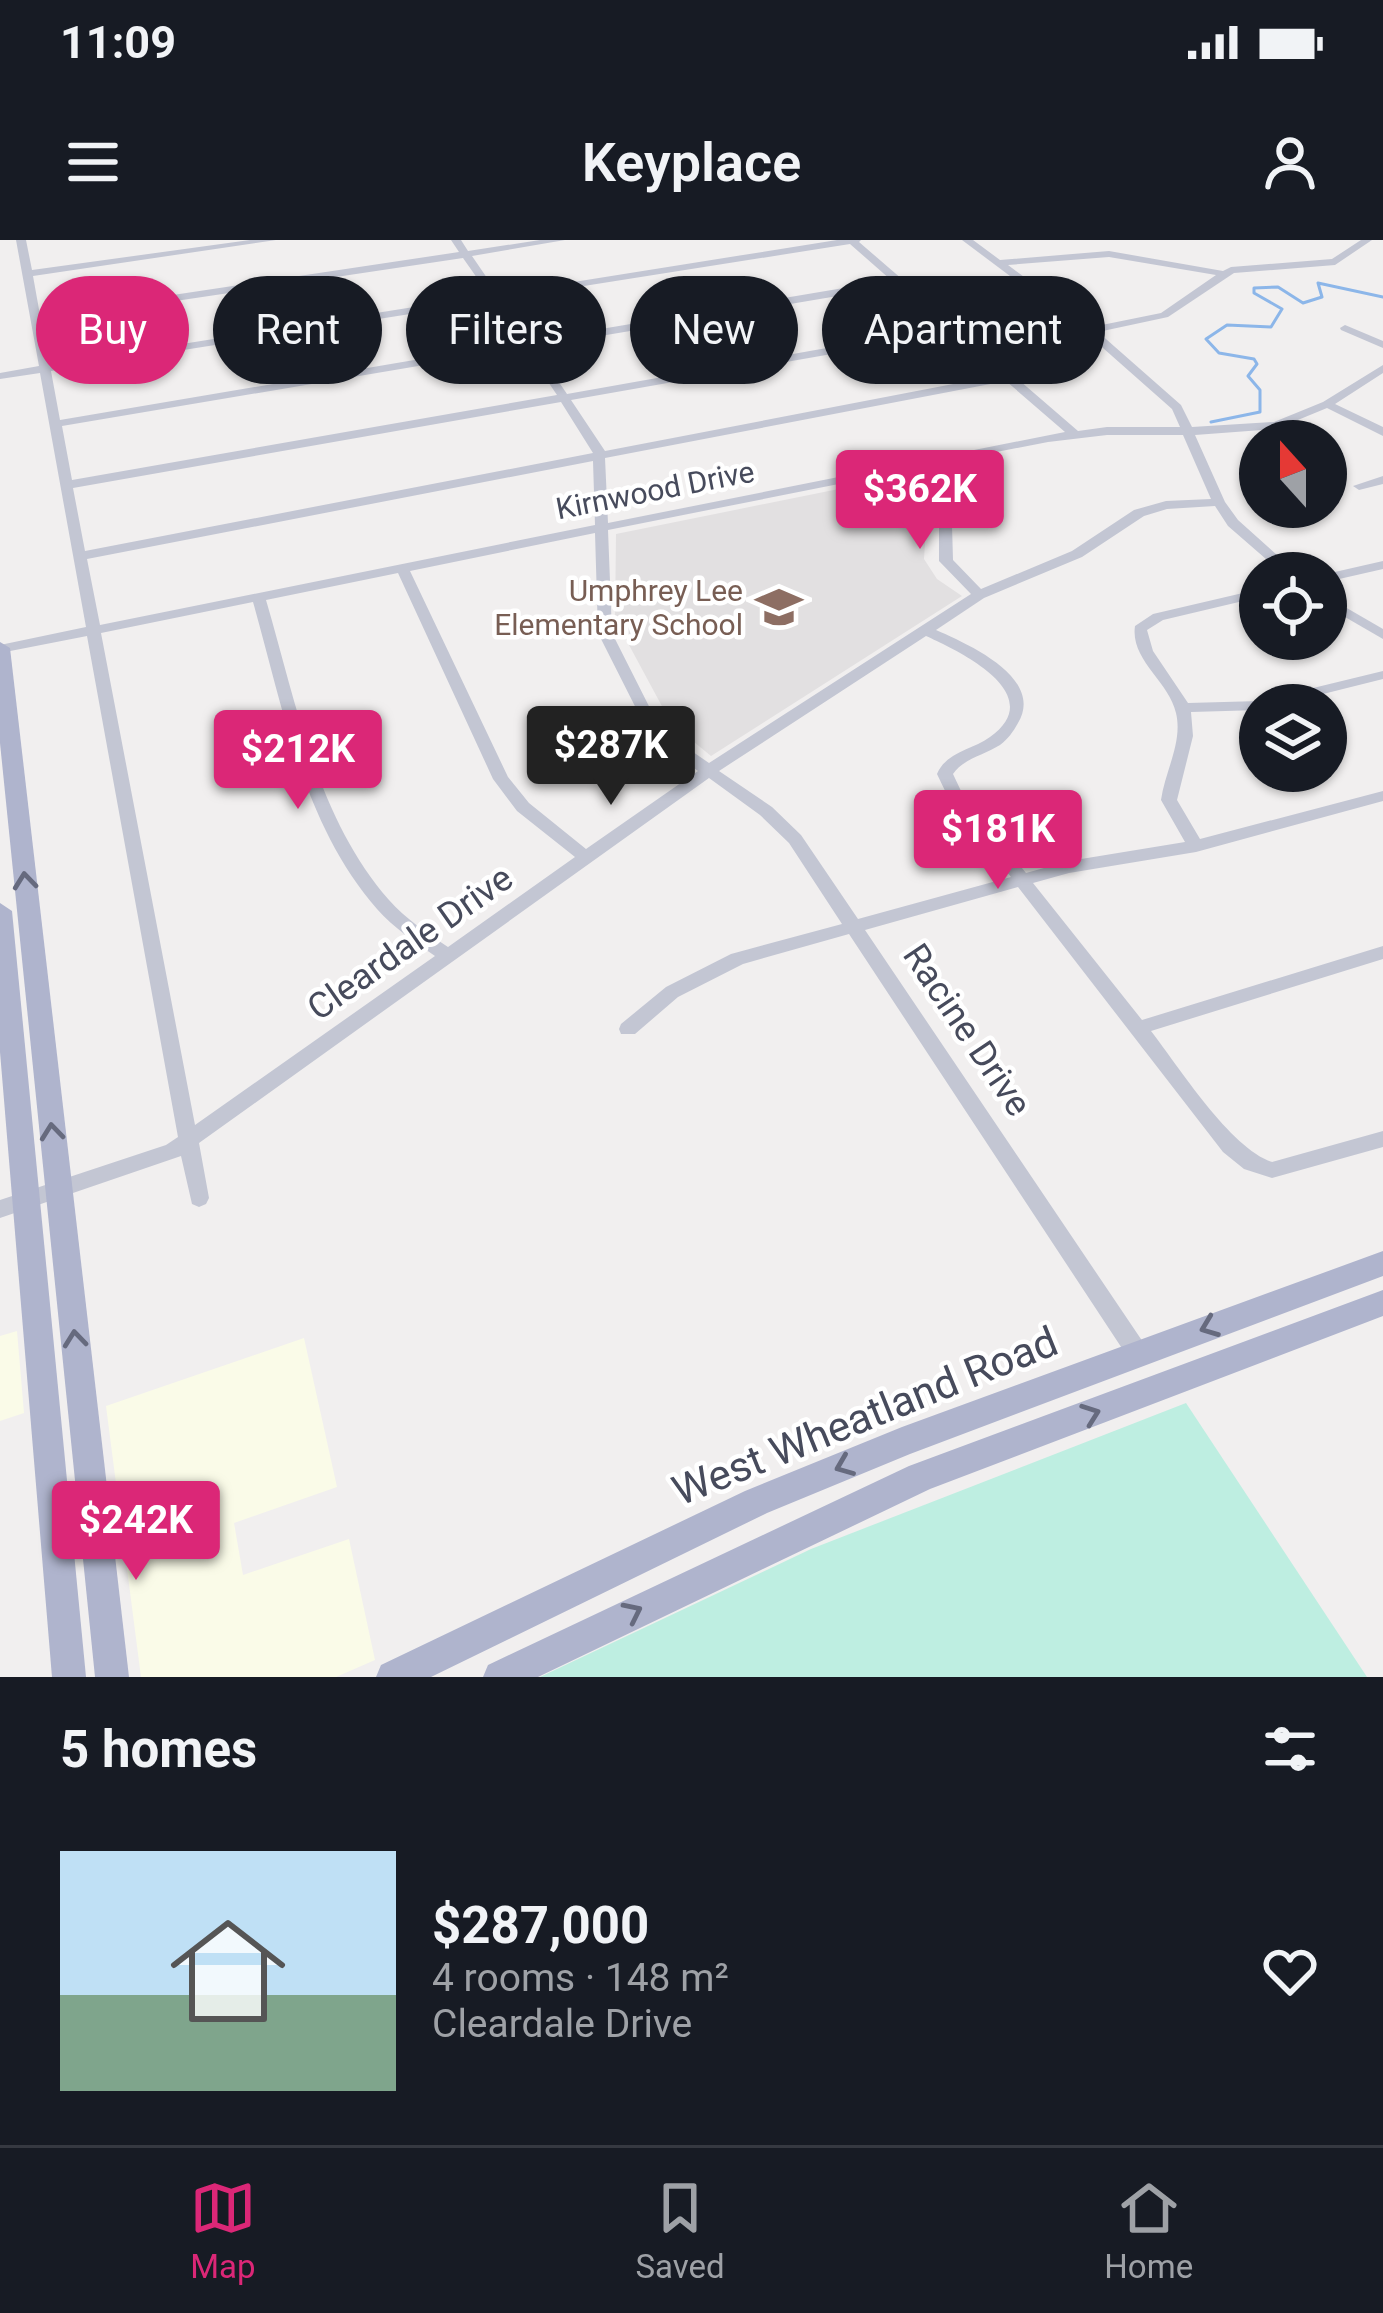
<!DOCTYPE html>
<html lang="en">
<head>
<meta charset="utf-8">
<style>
	body { margin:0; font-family:Roboto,sans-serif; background:#242831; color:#f1f3f6; height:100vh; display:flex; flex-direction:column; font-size:45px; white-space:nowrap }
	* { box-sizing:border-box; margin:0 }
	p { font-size:39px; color:#9ea1a6 }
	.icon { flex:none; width:66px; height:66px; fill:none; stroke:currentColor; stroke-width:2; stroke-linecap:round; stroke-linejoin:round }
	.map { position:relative; height:1437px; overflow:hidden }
	.sheet { display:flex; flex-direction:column; background:#171b24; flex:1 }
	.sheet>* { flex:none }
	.banner { position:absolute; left:36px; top:36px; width:1311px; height:108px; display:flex; gap:24px }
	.needle { width:78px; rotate:339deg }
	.tools { position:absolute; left:1239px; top:180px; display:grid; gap:24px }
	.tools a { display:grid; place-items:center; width:108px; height:108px; border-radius:50%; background:#171b24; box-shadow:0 3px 9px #0004; font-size:60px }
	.price { position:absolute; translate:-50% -102px; padding:0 27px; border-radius:12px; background:#db2777; color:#fff; font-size:39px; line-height:78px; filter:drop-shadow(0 3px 6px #0008) }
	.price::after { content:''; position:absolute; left:50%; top:72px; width:36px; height:27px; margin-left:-18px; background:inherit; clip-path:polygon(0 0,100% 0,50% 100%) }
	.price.on { background:#222; color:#fff }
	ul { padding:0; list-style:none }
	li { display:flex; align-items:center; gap:36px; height:300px; padding:0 60px }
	li span { display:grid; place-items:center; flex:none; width:336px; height:240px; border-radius:0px; color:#555 }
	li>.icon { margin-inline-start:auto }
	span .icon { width:144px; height:144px; fill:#fffc; stroke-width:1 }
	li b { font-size:51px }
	h2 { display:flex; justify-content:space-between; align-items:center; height:144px; padding:0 60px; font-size:51px }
	.tag { padding:0 42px; border-radius:54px; background:#171b24; box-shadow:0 3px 9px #0004; font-size:42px; line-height:108px }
	.tag.on { background:#db2777; color:#fff }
	.status { display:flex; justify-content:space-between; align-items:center; height:84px; padding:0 60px; background:#171b24; direction:ltr }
	.status svg { height:33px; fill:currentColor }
	header { display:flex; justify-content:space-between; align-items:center; height:156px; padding:0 60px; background:#171b24; font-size:54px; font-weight:600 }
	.dock { display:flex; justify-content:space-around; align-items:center; height:168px; border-top:3px solid #363941; background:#171b24; font-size:33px; color:#9ea1a6 }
	.dock a { display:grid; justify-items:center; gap:6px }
	.dock .on { color:#db2777 }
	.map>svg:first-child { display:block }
	.commercial { fill:#fafbe8 }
	.education { fill:#e2e0e1 }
	.green { fill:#beeee1 }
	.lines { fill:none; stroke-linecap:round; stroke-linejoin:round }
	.stream { stroke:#8cb6e9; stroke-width:3 }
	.minor { fill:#c3c6d3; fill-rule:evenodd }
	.major { fill:#afb4cd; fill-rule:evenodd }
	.oneway { stroke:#666a7e }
	.labels { text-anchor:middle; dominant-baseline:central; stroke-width:9; stroke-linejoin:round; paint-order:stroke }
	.far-street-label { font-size:30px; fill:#474b5c; stroke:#fff }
	.far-education-label { font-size:30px; fill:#785e54; stroke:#fff; text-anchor:end }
	.street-label { font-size:36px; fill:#474b5c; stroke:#fff }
	.near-street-label { font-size:42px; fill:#474b5c; stroke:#fff }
</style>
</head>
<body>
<div class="status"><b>11:09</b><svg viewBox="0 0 49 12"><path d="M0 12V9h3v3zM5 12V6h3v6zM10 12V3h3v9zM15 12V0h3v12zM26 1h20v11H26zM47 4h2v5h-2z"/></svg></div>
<header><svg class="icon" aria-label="menu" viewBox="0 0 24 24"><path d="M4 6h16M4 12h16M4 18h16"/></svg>Keyplace<svg class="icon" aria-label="person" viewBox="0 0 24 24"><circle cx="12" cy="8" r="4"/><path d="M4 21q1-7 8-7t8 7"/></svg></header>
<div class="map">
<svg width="1383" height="1437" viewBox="0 0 1383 1437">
	<rect width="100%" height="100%" fill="#f1efef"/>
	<g class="commercial">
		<path d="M 17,1091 L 24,1173 L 0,1181 L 0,1096 Z"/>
		<path d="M 304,1098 L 337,1247 L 234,1283 L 243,1335 L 349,1299 L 375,1420 L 336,1437 L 141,1437 L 106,1166 Z"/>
	</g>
	<path class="education" d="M 918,233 L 928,257 L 924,319 L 937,339 L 962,356 L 711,516 L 671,483 L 615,379 L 616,294 Z"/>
	<path class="green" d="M 1186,1163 L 1367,1437 L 540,1437 L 811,1309 Z"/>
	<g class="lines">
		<path class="stream" d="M 1211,182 L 1260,172 L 1260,150 L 1248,136 L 1257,124 L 1254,119 L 1219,113 L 1206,99 L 1227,85 L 1271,87 L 1282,69 L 1254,53 L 1254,48 L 1278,47 L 1303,63 L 1322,57 L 1318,43 L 1383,57"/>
		<g class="minor">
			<path d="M 16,0 L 26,0 L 32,30 L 250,0 L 276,0 L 33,36 L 40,75 L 459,12 L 451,0 L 461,0 L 468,11 L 540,0 L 565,0 L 472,16 L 498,54 L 837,0 L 861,0 L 859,2 L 1078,191 L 1107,187 L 1180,187 L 1172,169 L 1086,93 L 962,0 L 973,0 L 1000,20 L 1109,11 L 1223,31 L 1231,27 L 1332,19 L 1361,0 L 1372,0 L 1335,25 L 1234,33 L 1168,77 L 1098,92 L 1181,165 L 1192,187 L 1274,182 L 1323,162 L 1383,125 L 1383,133 L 1335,164 L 1383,187 L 1383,196 L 1327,168 L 1276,189 L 1195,195 L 1225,262 L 1238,280 L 1297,333 L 1282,333 L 1228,286 L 1215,266 L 1167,269 L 1144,276 L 1082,317 L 984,358 L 936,390 C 968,404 1045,438 1018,483 C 1013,492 1008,499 1000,505 C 984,515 963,519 953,534 L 961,551 L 1026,633 L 1069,621 L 1185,602 L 1161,560 C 1165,531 1183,502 1176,473 C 1169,441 1130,420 1135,386 L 1153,374 L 1260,349 L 1260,357 L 1163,380 L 1147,390 L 1153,411 L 1188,463 L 1260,461 L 1383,431 L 1383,439 L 1279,465 L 1260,465 L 1260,470 L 1191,472 L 1193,496 L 1177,560 L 1200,599 L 1383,551 L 1383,561 L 1196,612 L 1069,633 L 1033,643 L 1142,780 L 1383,706 L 1383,719 L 1151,791 C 1179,827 1230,908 1272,922 L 1383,891 L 1383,907 L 1272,938 L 1244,929 L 1223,912 L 1018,647 L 865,690 L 1147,1108 L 1150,1115 L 1147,1122 L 1139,1125 L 1131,1122 L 849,694 L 743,724 L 678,757 L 635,794 L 621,794 L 619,789 L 621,784 L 666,747 L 731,714 L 842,684 L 789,603 L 760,575 L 709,538 L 199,903 L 209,958 L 206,964 L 199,967 L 192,964 L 181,916 L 0,978 L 0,960 L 166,905 L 178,897 L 87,396 L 0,413 L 0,405 L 86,387 L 40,133 L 0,139 L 0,133 L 39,126 ZM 850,4 L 891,40 L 530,101 L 502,59 ZM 1109,17 L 1216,35 L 1161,73 L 1092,87 L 1008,25 ZM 463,18 L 489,55 L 50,125 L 41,81 ZM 897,46 L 945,87 L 567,154 L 535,107 ZM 492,61 L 521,102 L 60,180 L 51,131 ZM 951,93 L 1000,135 L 605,211 L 571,160 ZM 525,108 L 557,155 L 72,240 L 62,186 ZM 1006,141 L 1065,192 L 608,283 L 605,218 ZM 561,162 L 593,213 L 85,311 L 73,248 ZM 1107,195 L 1183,195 L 1211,259 L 1166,261 L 1134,270 L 1072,311 L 981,349 L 953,320 L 951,250 L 930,225 L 1048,202 ZM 593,221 L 595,285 L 100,385 L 87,319 ZM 919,228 L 939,251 L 939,321 L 971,354 L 709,523 L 661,490 L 612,393 L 608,290 ZM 595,293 L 598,393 L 650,496 L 698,531 L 586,609 L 529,563 L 508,537 L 410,331 ZM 398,333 L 493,539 L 517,571 L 575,617 L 448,707 C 427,693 406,679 389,660 C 317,578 296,462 266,360 ZM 253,362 C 283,468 303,584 377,669 C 394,688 415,702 435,716 L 195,885 L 101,393 ZM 926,396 C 959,411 1050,454 990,497 C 972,510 946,512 937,534 L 948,557 L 1011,637 L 858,679 L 801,595 L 772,567 L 719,531 Z"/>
			<path d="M 1345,85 L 1383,101 L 1383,108 L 1341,90 L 1340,88 Z"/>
			<path d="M 1383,236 L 1383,244 L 1359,250 L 1353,246 Z"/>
			<path d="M 1383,321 L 1383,329 L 1326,342 L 1326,334 Z"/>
			<path d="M 1326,356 L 1383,389 L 1383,399 L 1326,366 Z"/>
		</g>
		<g class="major">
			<path d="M 0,402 L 10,408 L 129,1437 L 95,1437 L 0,503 Z"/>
			<path d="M 0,663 L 12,671 L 86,1437 L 52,1437 L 0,812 Z"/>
			<path d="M 1383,1011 L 1383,1036 L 910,1214 L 767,1273 L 431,1437 L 376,1437 L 381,1425 L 745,1251 L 902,1187 Z"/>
			<path d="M 1383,1050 L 1383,1076 L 930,1249 L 538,1437 L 483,1437 L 488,1425 L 909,1226 Z"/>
		</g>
	</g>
	<defs><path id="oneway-chevron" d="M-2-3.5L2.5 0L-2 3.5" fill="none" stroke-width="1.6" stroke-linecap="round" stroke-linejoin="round" transform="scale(3)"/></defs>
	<g class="oneway">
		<use href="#oneway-chevron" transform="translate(25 641) rotate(-96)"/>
		<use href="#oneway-chevron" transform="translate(52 892) rotate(-96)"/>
		<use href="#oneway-chevron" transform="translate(1209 1087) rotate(159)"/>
		<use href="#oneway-chevron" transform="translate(75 1099) rotate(-96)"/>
		<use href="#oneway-chevron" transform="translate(1091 1174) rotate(-20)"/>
		<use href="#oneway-chevron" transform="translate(844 1226) rotate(158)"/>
		<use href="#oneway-chevron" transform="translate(633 1372) rotate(-26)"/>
	</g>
	<defs>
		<symbol id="school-bare" viewBox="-9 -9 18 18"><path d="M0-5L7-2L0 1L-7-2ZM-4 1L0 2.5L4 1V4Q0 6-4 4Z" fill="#8d6e63" stroke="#fff" stroke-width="2.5" paint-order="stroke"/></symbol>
	</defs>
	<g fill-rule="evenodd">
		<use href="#school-bare" x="746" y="334" width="66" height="66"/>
	</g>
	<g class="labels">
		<g class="far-street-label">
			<text transform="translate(655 250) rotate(-11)">Kirnwood Drive</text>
		</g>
		<g class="far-education-label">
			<text x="743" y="350">Umphrey Lee<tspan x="743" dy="34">Elementary School</tspan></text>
		</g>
		<g class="street-label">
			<text transform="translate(410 703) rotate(-35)">Cleardale Drive</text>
			<text transform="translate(967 790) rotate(56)">Racine Drive</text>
		</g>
		<g class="near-street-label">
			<text transform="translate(865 1176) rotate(-22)">West Wheatland Road</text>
		</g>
	</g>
</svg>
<div class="tools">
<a><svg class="needle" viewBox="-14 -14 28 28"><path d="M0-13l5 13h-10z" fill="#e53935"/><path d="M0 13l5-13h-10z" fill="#9ea1a6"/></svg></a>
<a><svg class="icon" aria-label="locate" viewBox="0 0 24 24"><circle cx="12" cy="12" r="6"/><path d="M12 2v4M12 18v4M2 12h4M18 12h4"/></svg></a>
<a><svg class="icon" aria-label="layers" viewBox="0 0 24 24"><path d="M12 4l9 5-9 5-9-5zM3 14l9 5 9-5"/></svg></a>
</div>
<b class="price" style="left:920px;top:312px">$362K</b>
<b class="price on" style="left:611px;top:568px">$287K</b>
<b class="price" style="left:298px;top:572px">$212K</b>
<b class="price" style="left:998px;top:652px">$181K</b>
<b class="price" style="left:136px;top:1343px">$242K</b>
<div class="banner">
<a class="tag on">Buy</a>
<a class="tag">Rent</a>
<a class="tag">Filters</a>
<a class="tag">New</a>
<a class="tag">Apartment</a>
</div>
</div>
<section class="sheet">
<h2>5 homes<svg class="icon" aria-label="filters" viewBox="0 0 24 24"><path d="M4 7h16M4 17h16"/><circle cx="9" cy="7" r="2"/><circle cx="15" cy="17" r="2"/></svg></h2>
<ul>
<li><span style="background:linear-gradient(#bfe0f5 60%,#7fa58c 0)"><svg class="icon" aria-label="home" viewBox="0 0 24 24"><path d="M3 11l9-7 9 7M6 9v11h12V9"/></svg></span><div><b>$287,000</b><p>4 rooms · 148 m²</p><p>Cleardale Drive</p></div><svg class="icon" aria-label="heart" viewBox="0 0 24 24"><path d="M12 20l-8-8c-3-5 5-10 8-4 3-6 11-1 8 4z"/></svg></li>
</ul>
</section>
<nav class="dock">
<a class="on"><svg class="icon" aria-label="map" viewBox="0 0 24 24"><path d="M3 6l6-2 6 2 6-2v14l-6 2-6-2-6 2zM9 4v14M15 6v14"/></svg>Map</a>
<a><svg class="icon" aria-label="saved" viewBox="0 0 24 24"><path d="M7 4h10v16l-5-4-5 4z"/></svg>Saved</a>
<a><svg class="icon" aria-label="home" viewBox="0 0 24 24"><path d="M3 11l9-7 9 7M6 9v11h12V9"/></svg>Home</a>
</nav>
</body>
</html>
